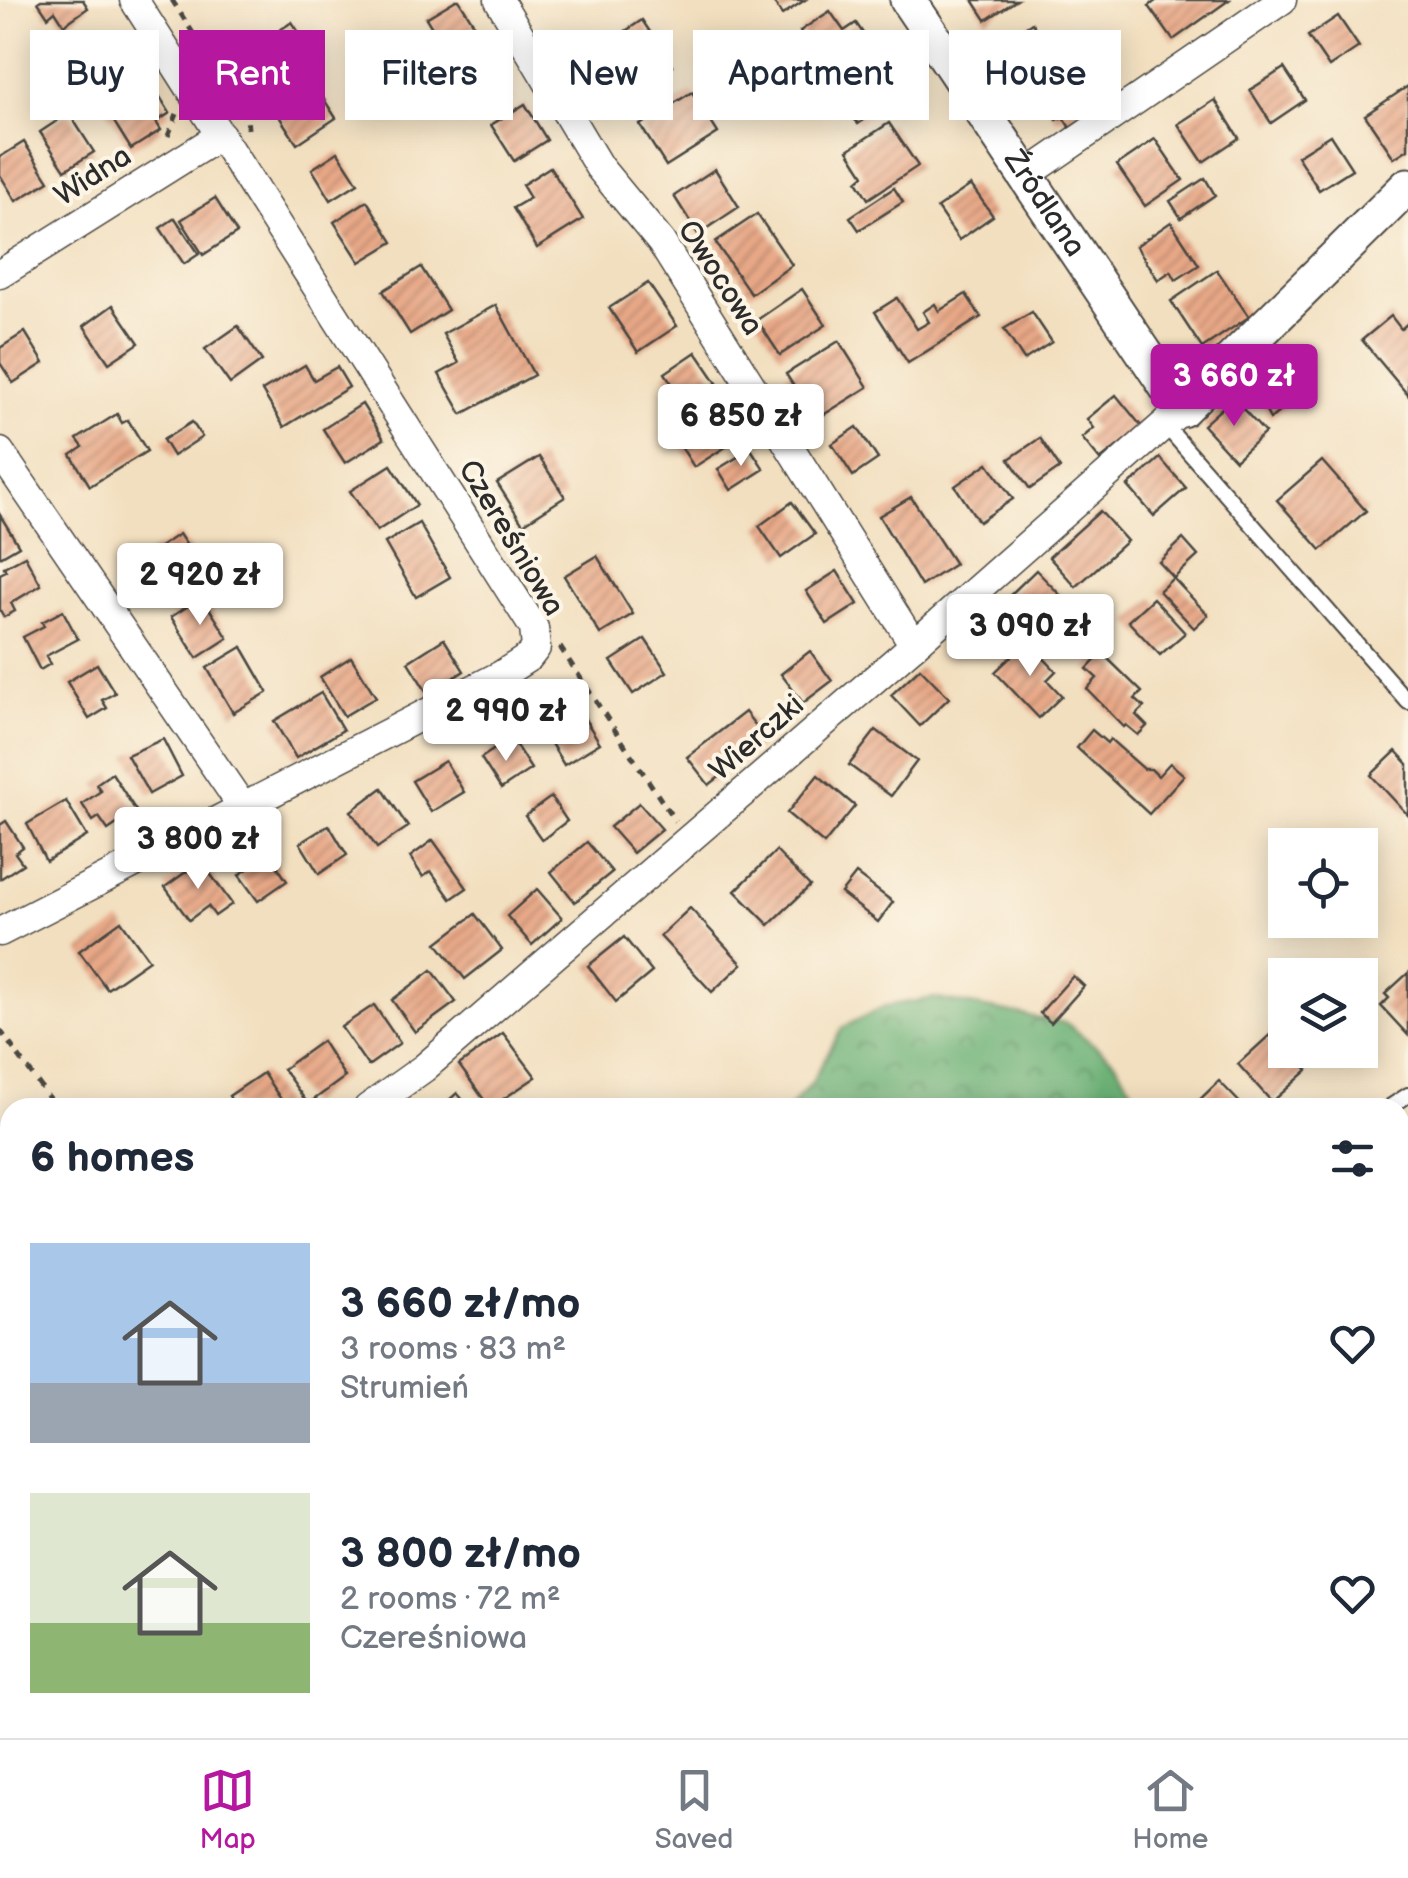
<!DOCTYPE html>
<html lang="en">
<head>
<meta charset="utf-8">
<style>
	body { margin:0; font-family:"Balsamiq Sans",sans-serif; background:#f6f6f7; color:#1f2937; height:100vh; display:flex; flex-direction:column; font-size:38px; white-space:nowrap }
	* { box-sizing:border-box; margin:0 }
	p { font-size:32px; color:#747a83 }
	.icon { flex:none; width:55px; height:55px; fill:none; stroke:currentColor; stroke-width:2; stroke-linecap:round; stroke-linejoin:round }
	.map { position:relative; flex:1; overflow:hidden }
	.side { position:absolute; left:0px; top:1098px; width:1410px; height:642px; display:flex; flex-direction:column; background:#fff; border-radius:30px 30px 0 0; box-shadow:0 5px 25px #0003 }
	.side>* { flex:none }
	.banner { position:absolute; left:30px; top:30px; width:1350px; height:90px; display:flex; gap:20px }
	.tools { position:absolute; left:1268px; top:828px; display:grid; gap:20px }
	.tools a { display:grid; place-items:center; width:110px; height:110px; border-radius:0px; background:#fff; box-shadow:0 5px 25px #0003; font-size:50px }
	.price { position:absolute; translate:-50% -85px; padding:0 22px; border-radius:10px; background:#fff; color:#222; font-size:32px; line-height:65px; filter:drop-shadow(0 2px 5px #0008) }
	.price::after { content:''; position:absolute; left:50%; top:60px; width:30px; height:22px; margin-left:-15px; background:inherit; clip-path:polygon(0 0,100% 0,50% 100%) }
	.price.selected { background:#b5179e; color:#fff }
	ul { padding:0; list-style:none }
	li { display:flex; align-items:center; gap:30px; height:250px; padding:0 30px }
	li span { display:grid; place-items:center; flex:none; width:280px; height:200px; border-radius:0px; color:#555 }
	li>.icon { margin-inline-start:auto }
	span .icon { width:120px; height:120px; fill:#fffc; stroke-width:1 }
	li b { font-size:42px }
	h2 { display:flex; justify-content:space-between; align-items:center; height:120px; padding:0 30px; font-size:42px }
	.chip { padding:0 35px; border-radius:0px; background:#fff; box-shadow:0 5px 25px #0003; font-size:35px; line-height:90px }
	.chip.selected { background:#b5179e; color:#fff }
	.tab-bar { display:flex; justify-content:space-around; align-items:center; height:140px; border-top:2px solid #e0e1e3; background:#fff; font-size:28px; color:#747a83 }
	.tab-bar a { display:grid; justify-items:center; gap:5px }
	.tab-bar .selected { color:#b5179e }
	.map>svg:first-child { display:block }
	.grass { fill:url(#grass-dots); stroke:#587c5a; stroke-width:2.5 }
	.forest { fill:url(#forest-crowns); stroke:#4c6e50; stroke-width:2.5 }
	.building { fill:url(#building-hatch) }
	.lines { fill:none; stroke-linecap:round; stroke-linejoin:round }
	.service-casing { stroke:#494641; stroke-width:18 }
	.minor-casing { stroke:#494641; stroke-width:31 }
	.tertiary-casing { stroke:#494641; stroke-width:39 }
	.path { stroke:#494641; stroke-width:5; stroke-dasharray:8 8; stroke-linecap:butt }
	.service { stroke:#fff; stroke-width:14 }
	.minor { stroke:#fff; stroke-width:28 }
	.tertiary { stroke:#fff; stroke-width:35 }
	.labels { text-anchor:middle; dominant-baseline:central; stroke-width:8; stroke-linejoin:round; paint-order:stroke }
	.street-label { font-size:30px; fill:#2b2b2b; stroke:#fcf5e5 }
</style>
</head>
<body>
<div class="map">
<svg width="1408" height="1738" viewBox="0 0 1408 1738">
	<defs>
		<pattern id="grass-dots" width="8" height="8" patternUnits="userSpaceOnUse" patternTransform="scale(2.5)"><rect width="8" height="8" fill="#86ce8a"/><path d="M2 2h.1M6 6h.1" fill="none" stroke="#74b177" stroke-width="1.8" stroke-linecap="round"/></pattern>
		<pattern id="forest-crowns" width="20" height="18" patternUnits="userSpaceOnUse" patternTransform="scale(2.5)"><rect width="20" height="18" fill="#6cb176"/><path d="M2 6a3 3 0 1 1 6 0M12 15a3 3 0 1 1 6 0" fill="none" stroke="#599061"/></pattern>
		<pattern id="building-hatch" width="6" height="6" patternUnits="userSpaceOnUse" patternTransform="scale(2.5)"><rect width="6" height="6" fill="#e8a887"/><path d="M-1 1l2-2M0 6l6-6M5 7l2-2" fill="none" stroke="#bc896f"/></pattern>
	</defs>
	<rect width="100%" height="100%" fill="#fcf5e5"/>
	<filter id="ink" filterUnits="userSpaceOnUse"><feTurbulence type="fractalNoise" baseFrequency=".01" numOctaves="2"/><feDisplacementMap in="SourceGraphic" scale="20" xChannelSelector="R" yChannelSelector="G"/><feConvolveMatrix kernelMatrix="1 2 1 2 8 2 1 2 1" color-interpolation-filters="sRGB"/></filter>
	<filter id="wash" filterUnits="userSpaceOnUse"><feTurbulence type="fractalNoise" baseFrequency=".0048" numOctaves="4" result="noise"/><feDisplacementMap in="SourceGraphic" scale="40" xChannelSelector="R" yChannelSelector="G"/><feGaussianBlur stdDeviation="2.25" result="paint"/><feColorMatrix in="noise" values="0 0 0 0 0 0 0 0 0 0 0 0 0 0 0 0 0 1.4 0 .05"/><feComposite in="paint" operator="in"/></filter>
	<g filter="url(#wash)">
		<rect width="100%" height="100%" fill="#f2dfbf"/>
		<path class="grass" d="M 691,1730 L 1141,1730 L 1138,1738 L 691,1738 Z"/>
		<g class="forest">
			<path d="M 933,998 L 1066,1023 L 1115,1061 L 1143,1107 L 789,1108 L 811,1084 L 842,1028 L 885,1006 Z"/>
			<path d="M 1400,1266 L 1408,1269 L 1408,1574 L 1400,1576 Z"/>
			<path d="M 194,1730 L 691,1730 L 691,1738 L 205,1738 Z"/>
		</g>
		<g id="blocks">
			<g class="building">
				<path d="M 41,0 L 83,0 L 88,8 L 64,25 L 55,11 L 48,17 L 38,2 Z"/>
				<path d="M 456,0 L 459,0 L 477,29 L 445,49 L 426,18 Z"/>
				<path d="M 772,0 L 805,0 L 782,15 Z"/>
				<path d="M 973,0 L 1017,0 L 986,20 Z"/>
				<path d="M 1157,0 L 1229,0 L 1173,40 L 1149,6 Z"/>
				<path d="M 830,11 L 844,31 L 856,23 L 867,39 L 825,67 L 800,31 Z"/>
				<path d="M 1338,16 L 1359,47 L 1329,67 L 1308,36 Z"/>
				<path d="M 642,20 L 673,66 L 621,101 L 590,55 Z"/>
				<path d="M 292,22 L 313,54 L 280,75 L 259,44 Z"/>
				<path d="M 1032,23 L 1051,53 L 1022,71 L 1003,42 Z"/>
				<path d="M 109,35 L 122,55 L 103,67 L 90,48 Z"/>
				<path d="M 491,56 L 513,93 L 476,114 L 455,77 Z"/>
				<path d="M 877,56 L 903,93 L 858,124 L 832,87 Z"/>
				<path d="M 1284,68 L 1305,100 L 1271,123 L 1250,90 Z"/>
				<path d="M 145,73 L 170,113 L 156,122 L 161,130 L 131,149 L 101,101 Z"/>
				<path d="M 1065,73 L 1092,113 L 1070,128 L 1063,117 L 1057,120 L 1037,91 Z"/>
				<path d="M 314,84 L 336,118 L 297,144 L 275,110 Z"/>
				<path d="M 1408,86 L 1408,149 L 1394,158 L 1365,115 Z"/>
				<path d="M 692,92 L 718,133 L 666,166 L 640,125 Z"/>
				<path d="M 1215,100 L 1239,138 L 1203,162 L 1178,124 Z"/>
				<path d="M 525,104 L 547,140 L 514,161 L 491,125 Z"/>
				<path d="M 69,113 L 94,152 L 65,170 L 40,132 Z"/>
				<path d="M 889,123 L 918,166 L 868,199 L 857,181 L 864,175 L 848,150 Z"/>
				<path d="M 1330,135 L 1352,169 L 1319,190 L 1297,156 Z"/>
				<path d="M 1155,139 L 1183,180 L 1145,206 L 1117,165 Z"/>
				<path d="M 24,142 L 49,181 L 16,201 L 0,175 L 0,157 Z"/>
				<path d="M 338,152 L 358,183 L 331,200 L 312,169 Z"/>
				<path d="M 550,167 L 583,219 L 537,248 L 513,208 L 530,198 L 522,185 Z"/>
				<path d="M 715,169 L 739,207 L 698,234 L 674,196 Z"/>
				<path d="M 1205,178 L 1215,195 L 1181,218 L 1170,201 Z"/>
				<path d="M 971,185 L 993,216 L 959,240 L 937,208 Z"/>
				<path d="M 894,188 L 903,202 L 859,230 L 850,217 Z"/>
				<path d="M 215,198 L 237,233 L 203,255 L 181,220 Z"/>
				<path d="M 367,201 L 393,242 L 360,262 L 334,222 Z"/>
				<path d="M 757,214 L 792,265 L 751,294 L 715,242 Z"/>
				<path d="M 175,218 L 199,254 L 184,264 L 160,228 Z"/>
				<path d="M 1171,222 L 1199,265 L 1176,280 L 1171,271 L 1158,280 L 1136,246 Z"/>
				<path d="M 421,267 L 448,310 L 410,334 L 383,291 Z"/>
				<path d="M 1217,270 L 1249,317 L 1202,348 L 1171,301 Z"/>
				<path d="M 648,283 L 677,326 L 638,352 L 609,308 Z"/>
				<path d="M 802,289 L 826,325 L 780,355 L 757,320 Z"/>
				<path d="M 966,294 L 981,317 L 908,363 L 875,312 L 897,298 L 917,329 L 929,322 L 923,312 L 935,304 L 939,311 Z"/>
				<path d="M 113,305 L 139,343 L 109,363 L 84,326 Z"/>
				<path d="M 496,305 L 534,375 L 462,414 L 439,374 L 459,363 L 443,334 Z"/>
				<path d="M 1032,312 L 1052,342 L 1024,360 L 1004,329 Z"/>
				<path d="M 1391,316 L 1401,329 L 1408,323 L 1408,395 L 1362,340 Z"/>
				<path d="M 238,326 L 262,361 L 230,384 L 205,349 Z"/>
				<path d="M 25,332 L 44,363 L 13,383 L 0,363 L 0,348 Z"/>
				<path d="M 839,341 L 868,387 L 815,420 L 786,374 Z"/>
				<path d="M 696,352 L 717,383 L 685,404 L 665,373 Z"/>
				<path d="M 305,365 L 314,380 L 337,367 L 349,387 L 284,427 L 262,391 Z"/>
				<path d="M 1279,391 L 1289,404 L 1270,419 L 1262,404 Z"/>
				<path d="M 1116,395 L 1142,427 L 1100,460 L 1082,438 L 1094,428 L 1087,419 Z"/>
				<path d="M 1233,398 L 1265,433 L 1235,460 L 1203,425 Z"/>
				<path d="M 726,401 L 746,434 L 694,467 L 673,434 Z"/>
				<path d="M 362,404 L 384,439 L 345,463 L 323,429 Z"/>
				<path d="M 117,414 L 122,423 L 128,420 L 147,451 L 90,486 L 71,455 L 83,447 L 77,439 Z"/>
				<path d="M 192,422 L 202,437 L 173,456 L 163,440 Z"/>
				<path d="M 857,427 L 878,459 L 853,476 L 832,444 Z"/>
				<path d="M 1040,438 L 1060,468 L 1030,489 L 1009,459 Z"/>
				<path d="M 751,449 L 764,469 L 731,490 L 718,469 Z"/>
				<path d="M 539,457 L 565,497 L 523,524 L 497,483 Z"/>
				<path d="M 1160,458 L 1186,488 L 1154,516 L 1128,486 Z"/>
				<path d="M 1322,461 L 1366,511 L 1321,550 L 1277,500 Z"/>
				<path d="M 988,463 L 1013,499 L 979,522 L 955,486 Z"/>
				<path d="M 391,465 L 417,505 L 377,531 L 350,491 Z"/>
				<path d="M 911,497 L 955,564 L 921,586 L 879,516 Z"/>
				<path d="M 792,502 L 815,534 L 781,558 L 759,526 Z"/>
				<path d="M 1100,511 L 1127,541 L 1076,587 L 1049,557 Z"/>
				<path d="M 0,515 L 19,546 L 0,557 Z"/>
				<path d="M 419,523 L 450,577 L 416,597 L 385,543 Z"/>
				<path d="M 179,534 L 206,574 L 157,605 L 131,566 Z"/>
				<path d="M 1183,539 L 1198,556 L 1174,578 L 1159,562 Z"/>
				<path d="M 25,556 L 41,585 L 11,603 L 15,611 L 4,617 L 0,610 L 0,574 L 6,571 L 4,567 Z"/>
				<path d="M 597,556 L 633,614 L 600,634 L 564,576 Z"/>
				<path d="M 1036,570 L 1066,601 L 1039,627 L 1009,596 Z"/>
				<path d="M 837,571 L 858,604 L 827,624 L 806,591 Z"/>
				<path d="M 1173,578 L 1208,615 L 1194,628 L 1159,591 Z"/>
				<path d="M 202,597 L 228,638 L 197,658 L 171,617 Z"/>
				<path d="M 1153,598 L 1185,633 L 1160,655 L 1128,621 Z"/>
				<path d="M 63,611 L 78,639 L 46,656 L 50,664 L 40,670 L 23,637 L 44,626 L 42,622 Z"/>
				<path d="M 444,639 L 464,671 L 428,694 L 408,662 Z"/>
				<path d="M 645,639 L 667,672 L 633,694 L 611,661 Z"/>
				<path d="M 1027,641 L 1056,671 L 1047,680 L 1062,696 L 1039,718 L 995,672 Z"/>
				<path d="M 242,647 L 268,692 L 233,713 L 207,668 Z"/>
				<path d="M 810,651 L 832,681 L 803,703 L 781,674 Z"/>
				<path d="M 1102,653 L 1142,692 L 1135,699 L 1144,707 L 1136,715 L 1147,726 L 1138,735 L 1126,725 L 1124,727 L 1087,689 L 1097,678 L 1087,669 Z"/>
				<path d="M 351,657 L 376,697 L 344,716 L 320,677 Z"/>
				<path d="M 97,664 L 115,693 L 102,700 L 107,708 L 89,719 L 67,682 Z"/>
				<path d="M 920,668 L 949,698 L 920,726 L 891,695 Z"/>
				<path d="M 321,693 L 343,730 L 296,758 L 274,721 Z"/>
				<path d="M 576,705 L 600,743 L 564,765 L 541,727 Z"/>
				<path d="M 745,712 L 767,740 L 709,785 L 687,757 Z"/>
				<path d="M 876,730 L 917,761 L 891,796 L 849,765 Z"/>
				<path d="M 1092,730 L 1107,743 L 1110,739 L 1144,769 L 1151,769 L 1158,776 L 1170,763 L 1184,775 L 1149,814 L 1077,748 Z"/>
				<path d="M 511,738 L 531,769 L 501,789 L 481,758 Z"/>
				<path d="M 163,739 L 182,776 L 149,794 L 127,755 Z"/>
				<path d="M 1396,751 L 1408,764 L 1408,815 L 1371,775 Z"/>
				<path d="M 445,761 L 464,792 L 431,812 L 412,781 Z"/>
				<path d="M 112,773 L 136,811 L 108,830 L 99,817 L 93,821 L 82,804 L 101,791 L 96,784 Z"/>
				<path d="M 818,775 L 855,806 L 824,844 L 787,813 Z"/>
				<path d="M 382,788 L 408,827 L 377,848 L 351,811 Z"/>
				<path d="M 551,797 L 567,821 L 542,840 L 525,816 Z"/>
				<path d="M 66,801 L 87,836 L 46,861 L 27,824 Z"/>
				<path d="M 639,803 L 662,829 L 633,853 L 610,827 Z"/>
				<path d="M 6,821 L 23,847 L 15,853 L 23,864 L 0,879 L 0,825 Z"/>
				<path d="M 329,825 L 347,855 L 319,874 L 300,843 Z"/>
				<path d="M 433,840 L 467,888 L 451,899 L 431,871 L 423,877 L 410,857 Z"/>
				<path d="M 587,842 L 612,872 L 575,902 L 551,872 Z"/>
				<path d="M 776,851 L 810,886 L 769,925 L 735,891 Z"/>
				<path d="M 269,854 L 287,881 L 258,901 L 239,875 Z"/>
				<path d="M 201,861 L 232,904 L 215,916 L 208,906 L 189,920 L 165,887 Z"/>
				<path d="M 856,874 L 893,902 L 878,922 L 841,893 Z"/>
				<path d="M 537,889 L 562,918 L 532,945 L 507,916 Z"/>
				<path d="M 690,908 L 742,964 L 712,992 L 660,936 Z"/>
				<path d="M 475,914 L 502,950 L 465,979 L 437,943 Z"/>
				<path d="M 121,921 L 149,960 L 107,989 L 79,951 Z"/>
				<path d="M 624,937 L 652,972 L 616,1002 L 588,966 Z"/>
				<path d="M 432,970 L 456,1002 L 415,1032 L 392,1000 Z"/>
				<path d="M 1408,973 L 1408,1035 L 1381,1006 L 1389,998 L 1385,994 Z"/>
				<path d="M 1073,976 L 1084,986 L 1051,1023 L 1040,1013 Z"/>
				<path d="M 374,1005 L 400,1043 L 368,1066 L 341,1027 Z"/>
				<path d="M 1273,1032 L 1285,1045 L 1285,1050 L 1290,1050 L 1308,1070 L 1272,1102 L 1238,1064 Z"/>
				<path d="M 503,1033 L 536,1077 L 490,1108 L 459,1065 Z"/>
				<path d="M 322,1041 L 345,1077 L 308,1104 L 283,1069 Z"/>
				<path d="M 1318,1050 L 1339,1050 L 1327,1061 Z"/>
				<path d="M 263,1073 L 287,1108 L 236,1108 L 229,1096 Z"/>
				<path d="M 1219,1081 L 1245,1108 L 1191,1108 Z"/>
				<path d="M 457,1093 L 470,1108 L 440,1108 Z"/>
				<path d="M 0,1167 L 10,1180 L 10,1208 L 0,1204 Z"/>
				<path d="M 1400,1175 L 1408,1187 L 1408,1207 L 1400,1212 Z"/>
				<path d="M 0,1239 L 10,1242 L 10,1285 L 0,1282 Z"/>
				<path d="M 0,1518 L 10,1521 L 10,1553 L 0,1550 Z"/>
			</g>
		</g>
	</g>
	<g filter="url(#ink)">
		<use href="#blocks" fill-opacity="0" stroke="#494641" stroke-width="2.5"/>
		<g class="lines">
			<defs>
				<g id="service">
					<path d="M 1165,425 L 1408,702"/>
					<path d="M 1388,1108 L 1408,1095"/>
					<path d="M 0,1588 L 10,1593"/>
					<path d="M 1400,1674 L 1408,1677"/>
				</g>
				<g id="minor">
					<path d="M 499,0 L 599,167 L 661,242 L 914,645"/>
					<path d="M 1025,176 L 1282,0"/>
					<path d="M 0,274 L 221,135"/>
					<path d="M 0,452 L 242,806"/>
					<path d="M 0,932 L 501,675 L 529,657 L 536,648 L 534,628 L 134,0"/>
					<path d="M 368,1108 L 424,1068 L 914,645 L 1182,409"/>
					<path d="M 0,1313 L 10,1312"/>
					<path d="M 96,1738 L 98,1730"/>
				</g>
				<g id="tertiary">
					<path id="s1" d="M 908,0 L 1182,409 L 1408,186"/>
				</g>
			</defs>
			<use href="#service" class="service-casing"/>
			<use href="#minor" class="minor-casing"/>
			<use href="#tertiary" class="tertiary-casing"/>
			<g class="path">
				<path d="M 172,0 L 247,118 L 248,129"/>
				<path d="M 168,136 L 177,114"/>
				<path d="M 560,647 L 675,821"/>
				<path d="M 0,1030 L 56,1108"/>
				<path d="M 333,1108 L 345,1100"/>
				<path d="M 165,1730 L 176,1738"/>
			</g>
			<use href="#service" class="service"/>
			<use href="#minor" class="minor"/>
			<use href="#tertiary" class="tertiary"/>
		</g>
	</g>
	<g class="labels">
		<g class="street-label">
			<text transform="translate(93 176) rotate(-33)">Widna</text>
			<text stroke="none"><textPath href="#s1" startOffset="245">Źródlana</textPath></text>
			<text transform="translate(720 278) rotate(57)">Owocowa</text>
			<text transform="translate(511 538) rotate(59)">Czereśniowa</text>
			<text transform="translate(757 738) rotate(-41)">Wierczki</text>
		</g>
	</g>
</svg>
<div class="tools">
<a><svg class="icon" aria-label="locate" viewBox="0 0 24 24"><circle cx="12" cy="12" r="6"/><path d="M12 2v4M12 18v4M2 12h4M18 12h4"/></svg></a>
<a><svg class="icon" aria-label="layers" viewBox="0 0 24 24"><path d="M12 4l9 5-9 5-9-5zM3 14l9 5 9-5"/></svg></a>
</div>
<b class="price selected" style="left:1234px;top:429px">3 660 zł</b>
<b class="price" style="left:741px;top:469px">6 850 zł</b>
<b class="price" style="left:200px;top:628px">2 920 zł</b>
<b class="price" style="left:1030px;top:679px">3 090 zł</b>
<b class="price" style="left:506px;top:764px">2 990 zł</b>
<b class="price" style="left:198px;top:892px">3 800 zł</b>
<div class="banner">
<a class="chip">Buy</a>
<a class="chip selected">Rent</a>
<a class="chip">Filters</a>
<a class="chip">New</a>
<a class="chip">Apartment</a>
<a class="chip">House</a>
</div>
<section class="side">
<h2>6 homes<svg class="icon" aria-label="filters" viewBox="0 0 24 24"><path d="M4 7h16M4 17h16"/><circle cx="9" cy="7" r="2"/><circle cx="15" cy="17" r="2"/></svg></h2>
<ul>
<li><span style="background:linear-gradient(#a9c7e8 70%,#9aa5b1 0)"><svg class="icon" aria-label="home" viewBox="0 0 24 24"><path d="M3 11l9-7 9 7M6 9v11h12V9"/></svg></span><div><b>3 660 zł/mo</b><p>3 rooms · 83 m²</p><p>Strumień</p></div><svg class="icon" aria-label="heart" viewBox="0 0 24 24"><path d="M12 20l-8-8c-3-5 5-10 8-4 3-6 11-1 8 4z"/></svg></li>
<li><span style="background:linear-gradient(#dfe7d0 65%,#8fb573 0)"><svg class="icon" aria-label="home" viewBox="0 0 24 24"><path d="M3 11l9-7 9 7M6 9v11h12V9"/></svg></span><div><b>3 800 zł/mo</b><p>2 rooms · 72 m²</p><p>Czereśniowa</p></div><svg class="icon" aria-label="heart" viewBox="0 0 24 24"><path d="M12 20l-8-8c-3-5 5-10 8-4 3-6 11-1 8 4z"/></svg></li>
</ul>
</section>
</div>
<nav class="tab-bar">
<a class="selected"><svg class="icon" aria-label="map" viewBox="0 0 24 24"><path d="M3 6l6-2 6 2 6-2v14l-6 2-6-2-6 2zM9 4v14M15 6v14"/></svg>Map</a>
<a><svg class="icon" aria-label="saved" viewBox="0 0 24 24"><path d="M7 4h10v16l-5-4-5 4z"/></svg>Saved</a>
<a><svg class="icon" aria-label="home" viewBox="0 0 24 24"><path d="M3 11l9-7 9 7M6 9v11h12V9"/></svg>Home</a>
</nav>
</body>
</html>
